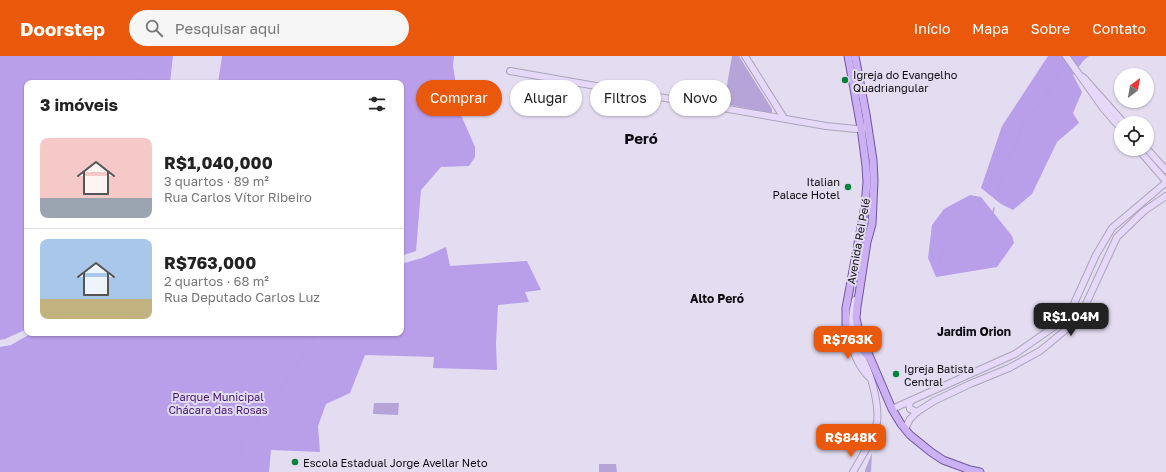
<!DOCTYPE html>
<html lang="pt">
<head>
<meta charset="utf-8">
<style>
	body { margin:0; font-family:"Golos Text",sans-serif; background:#f6f6f6; color:#222; height:100vh; display:flex; flex-direction:column; font-size:15px; white-space:nowrap }
	* { box-sizing:border-box; margin:0 }
	p { font-size:13px; color:#767676 }
	.icon { flex:none; width:22px; height:22px; fill:none; stroke:currentColor; stroke-width:2; stroke-linecap:round; stroke-linejoin:round }
	.map { position:relative; flex:1; overflow:hidden }
	.drawer { position:absolute; left:24px; top:24px; width:380px; height:256px; display:flex; flex-direction:column; background:#fff; border-radius:8px; box-shadow:0 1px 3px #0004 }
	.drawer>* { flex:none }
	.guide { position:absolute; left:416px; top:24px; width:380px; height:36px; display:flex; gap:8px }
	.needle { width:26px; rotate:31deg }
	.fabs { position:absolute; left:1114px; top:12px; display:grid; gap:8px }
	.fabs a { display:grid; place-items:center; width:40px; height:40px; border-radius:50%; background:#fff; box-shadow:0 1px 3px #0004; font-size:20px }
	.price { position:absolute; translate:-50% -34px; padding:0 9px; border-radius:8px; background:#ea580c; color:#fff; font-size:13px; line-height:26px; filter:drop-shadow(0 1px 2px #0008) }
	.price::after { content:''; position:absolute; left:50%; top:24px; width:12px; height:9px; margin-left:-6px; background:inherit; clip-path:polygon(0 0,100% 0,50% 100%) }
	.price.selected { background:#222; color:#fff }
	ul { padding:0; list-style:none }
	li { display:flex; align-items:center; gap:12px; height:100px; padding:0 16px }
	li+li { border-top:1px solid #e0e0e0 }
	li span { display:grid; place-items:center; flex:none; width:112px; height:80px; border-radius:8px; color:#555 }
	li>.icon { margin-inline-start:auto }
	span .icon { width:48px; height:48px; fill:#fffc; stroke-width:1 }
	li b { font-size:17px }
	h2 { display:flex; justify-content:space-between; align-items:center; height:48px; padding:0 16px; font-size:17px }
	.pill { padding:0 14px; border-radius:18px; background:#fff; box-shadow:0 1px 3px #0004; font-size:14px; line-height:36px }
	.pill.selected { background:#ea580c; color:#fff }
	header { display:flex; align-items:center; gap:24px; box-sizing:border-box; height:56px; padding:0 20px; background:#ea580c; color:#fff }
	header strong { font-size:19px }
	nav { display:flex; gap:22px; margin-inline-start:auto; font-size:14px }
	.search { width:280px; height:36px; background:#f6f6f6; display:flex; align-items:center; gap:10px; box-sizing:border-box; padding:0 14px; border-radius:22px; color:#767676; font-size:15px }
	.map>svg:first-child { display:block }
	.green { fill:#b6a4d9 }
	.forest { fill:#b99eea }
	.lines { fill:none; stroke-linecap:round; stroke-linejoin:round }
	.stream { stroke:#b89de9; stroke-width:1.5 }
	.secondary-casing { stroke:#aba5b9; stroke-width:8 }
	.primary-casing { stroke:#72559f; stroke-width:9 }
	.secondary { stroke:#e5d8f9; stroke-width:6 }
	.primary { stroke:#cbb1f3; stroke-width:7 }
	.poi-dot { fill:#05823b; stroke:#e4ddf2; stroke-width:1.5 }
	.labels { text-anchor:middle; dominant-baseline:central; stroke-width:4; stroke-linejoin:round; paint-order:stroke }
	.poi-label { font-size:11px; fill:#0d0b11; stroke:#e4ddf2; text-anchor:start }
	.street-label { font-size:11px; fill:#0d0b11; stroke:#e4ddf2 }
	.park-label { font-size:11px; fill:#3f156c; stroke:#e4ddf2 }
	.neighbourhood-label { font-size:12px; font-weight:bold; fill:#0d0b11; stroke:#e4ddf2 }
	.district-label { font-size:15px; font-weight:bold; fill:#0d0b11; stroke:#e4ddf2 }
</style>
</head>
<body>
<header>
<strong>Doorstep</strong>
<div class="search"><svg class="icon" aria-label="search" viewBox="0 0 24 24"><circle cx="10" cy="10" r="6"/><path d="M15 15l6 6"/></svg>Pesquisar aqui</div>
<nav><a>Início</a><a>Mapa</a><a>Sobre</a><a>Contato</a></nav>
</header>
<div class="map">
<svg width="1166" height="416" viewBox="0 0 1166 416">
	<rect width="100%" height="100%" fill="#e4ddf2"/>
	<g class="green">
		<path d="M 732,0 L 739,0 L 772,53 L 772,56 L 770,57 L 725,48 L 724,46 Z"/>
		<path d="M 865,78 C 867,82 868,90 868,96 C 874,136 865,176 856,215 L 868,152 Z"/>
		<path d="M 374,347 L 399,347 L 398,359 L 373,358 Z"/>
		<path d="M 872,397 L 871,416 L 865,416 L 865,414 Z"/>
		<path d="M 599,408 L 616,408 L 617,416 L 599,416 Z"/>
	</g>
	<g class="forest">
		<path d="M 0,0 L 173,0 L 170,27 L 27,27 L 27,273 L 5,283 L 0,284 Z"/>
		<path d="M 222,0 L 454,0 L 453,10 L 461,59 L 475,91 L 475,101 L 469,110 L 441,111 L 421,134 L 416,195 L 401,200 L 401,27 L 218,27 Z"/>
		<path d="M 1048,0 L 1089,0 L 1083,5 L 1073,19 L 1082,36 L 1073,57 L 1079,67 L 1057,86 L 1032,138 L 1013,154 L 1001,148 L 981,132 L 1002,70 Z"/>
		<path d="M 970,139 L 981,141 L 1012,180 L 1014,187 L 997,211 L 936,221 L 928,202 L 932,169 L 944,153 Z"/>
		<path d="M 446,191 L 450,210 L 527,205 L 541,234 L 525,236 L 529,246 L 498,249 L 496,287 L 497,314 L 433,312 L 434,301 L 365,299 L 350,337 L 326,348 L 318,370 L 320,396 L 271,394 L 269,416 L 0,416 L 0,291 L 11,289 L 32,277 L 401,277 L 401,208 L 422,202 Z"/>
	</g>
	<g class="lines">
		<g class="stream">
			<path d="M 89,0 L 142,24 L 142,27"/>
			<path d="M 996,143 L 1014,90 L 1024,67 L 1051,33 L 1062,12"/>
			<path d="M 937,212 L 946,190 L 963,180 L 983,170 L 992,161 L 994,152"/>
			<path d="M 218,416 L 239,401 L 244,381 L 284,328 L 318,277"/>
		</g>
		<defs>
			<g id="secondary">
				<path d="M 745,0 L 784,62"/>
				<path d="M 1066,0 L 1103,52 L 1121,73"/>
				<path d="M 510,15 L 826,70 L 856,73 L 865,71"/>
				<path d="M 1083,21 L 1124,67"/>
				<path d="M 1138,93 L 1165,124"/>
				<path d="M 1147,93 L 1166,114"/>
				<path d="M 847,276 C 851,291 857,310 869,321"/>
				<path d="M 911,345 L 909,348 L 910,353 L 917,356"/>
				<path d="M 892,353 L 1015,298 L 1055,270 L 1072,252 L 1096,199 L 1112,172 L 1163,129"/>
				<path d="M 905,373 L 910,363 L 917,356 L 934,345 L 970,328 L 1009,312 L 1040,295 L 1079,263 L 1117,181 L 1144,155 L 1166,140"/>
				<path d="M 853,416 C 861,402 874,382 877,366 C 879,351 873,326 867,312 C 862,299 854,286 852,271 C 851,262 853,253 855,244"/>
			</g>
			<g id="primary">
				<path d="M 848,0 L 861,72 L 866,110 L 867,126 L 865,150 L 846,252 L 846,272 L 850,279 L 867,299"/>
				<path d="M 855,0 L 866,58 L 873,104 L 874,125 L 872,168 L 867,186 L 857,251 L 856,262 L 859,276 L 892,353 L 901,368 L 910,379 L 931,396 L 943,404 L 970,414 L 980,416"/>
			</g>
		</defs>
		<use href="#secondary" class="secondary-casing"/>
		<use href="#primary" class="primary-casing"/>
		<use href="#secondary" class="secondary"/>
		<use href="#primary" class="primary"/>
	</g>
	<g class="poi-dot">
		<circle cx="845" cy="24" r="4"/>
		<circle cx="848" cy="131" r="4"/>
		<circle cx="896" cy="318" r="4"/>
		<circle cx="295" cy="406" r="4"/>
	</g>
	<g class="labels">
		<g class="poi-label">
			<text x="853" y="18">Igreja do Evangelho<tspan x="853" dy="13">Quadriangular</tspan></text>
			<text x="840" y="125" text-anchor="end">Italian<tspan x="840" dy="13">Palace Hotel</tspan></text>
			<text x="904" y="312">Igreja Batista<tspan x="904" dy="13">Central</tspan></text>
			<text x="303" y="406">Escola Estadual Jorge Avellar Neto</text>
		</g>
		<g class="street-label">
			<text transform="translate(858 185) rotate(-80)">Avenida Rei Pelé</text>
		</g>
		<g class="park-label">
			<text x="218" y="340">Parque Municipal<tspan x="218" dy="13">Chácara das Rosas</tspan></text>
		</g>
		<g class="neighbourhood-label">
			<text x="717" y="242">Alto Peró</text>
			<text x="974" y="275">Jardim Orion</text>
		</g>
		<g class="district-label">
			<text x="641" y="82">Peró</text>
		</g>
	</g>
</svg>
<div class="fabs">
<a><svg class="needle" viewBox="-14 -14 28 28"><path d="M0-13l5 13h-10z" fill="#e53935"/><path d="M0 13l5-13h-10z" fill="#767676"/></svg></a>
<a><svg class="icon" aria-label="locate" viewBox="0 0 24 24"><circle cx="12" cy="12" r="6"/><path d="M12 2v4M12 18v4M2 12h4M18 12h4"/></svg></a>
</div>
<b class="price selected" style="left:1071px;top:281px">R$1.04M</b>
<b class="price" style="left:848px;top:304px">R$763K</b>
<b class="price" style="left:851px;top:402px">R$848K</b>
<div class="guide">
<a class="pill selected">Comprar</a>
<a class="pill">Alugar</a>
<a class="pill">Filtros</a>
<a class="pill">Novo</a>
</div>
<section class="drawer">
<h2>3 imóveis<svg class="icon" aria-label="filters" viewBox="0 0 24 24"><path d="M4 7h16M4 17h16"/><circle cx="9" cy="7" r="2"/><circle cx="15" cy="17" r="2"/></svg></h2>
<ul>
<li><span style="background:linear-gradient(#f6c9c9 75%,#9aa5b1 0)"><svg class="icon" aria-label="home" viewBox="0 0 24 24"><path d="M3 11l9-7 9 7M6 9v11h12V9"/></svg></span><div><b>R$1,040,000</b><p>3 quartos · 89 m²</p><p>Rua Carlos Vítor Ribeiro</p></div></li>
<li><span style="background:linear-gradient(#a9c7e8 75%,#c2b280 0)"><svg class="icon" aria-label="home" viewBox="0 0 24 24"><path d="M3 11l9-7 9 7M6 9v11h12V9"/></svg></span><div><b>R$763,000</b><p>2 quartos · 68 m²</p><p>Rua Deputado Carlos Luz</p></div></li>
</ul>
</section>
</div>
</body>
</html>
